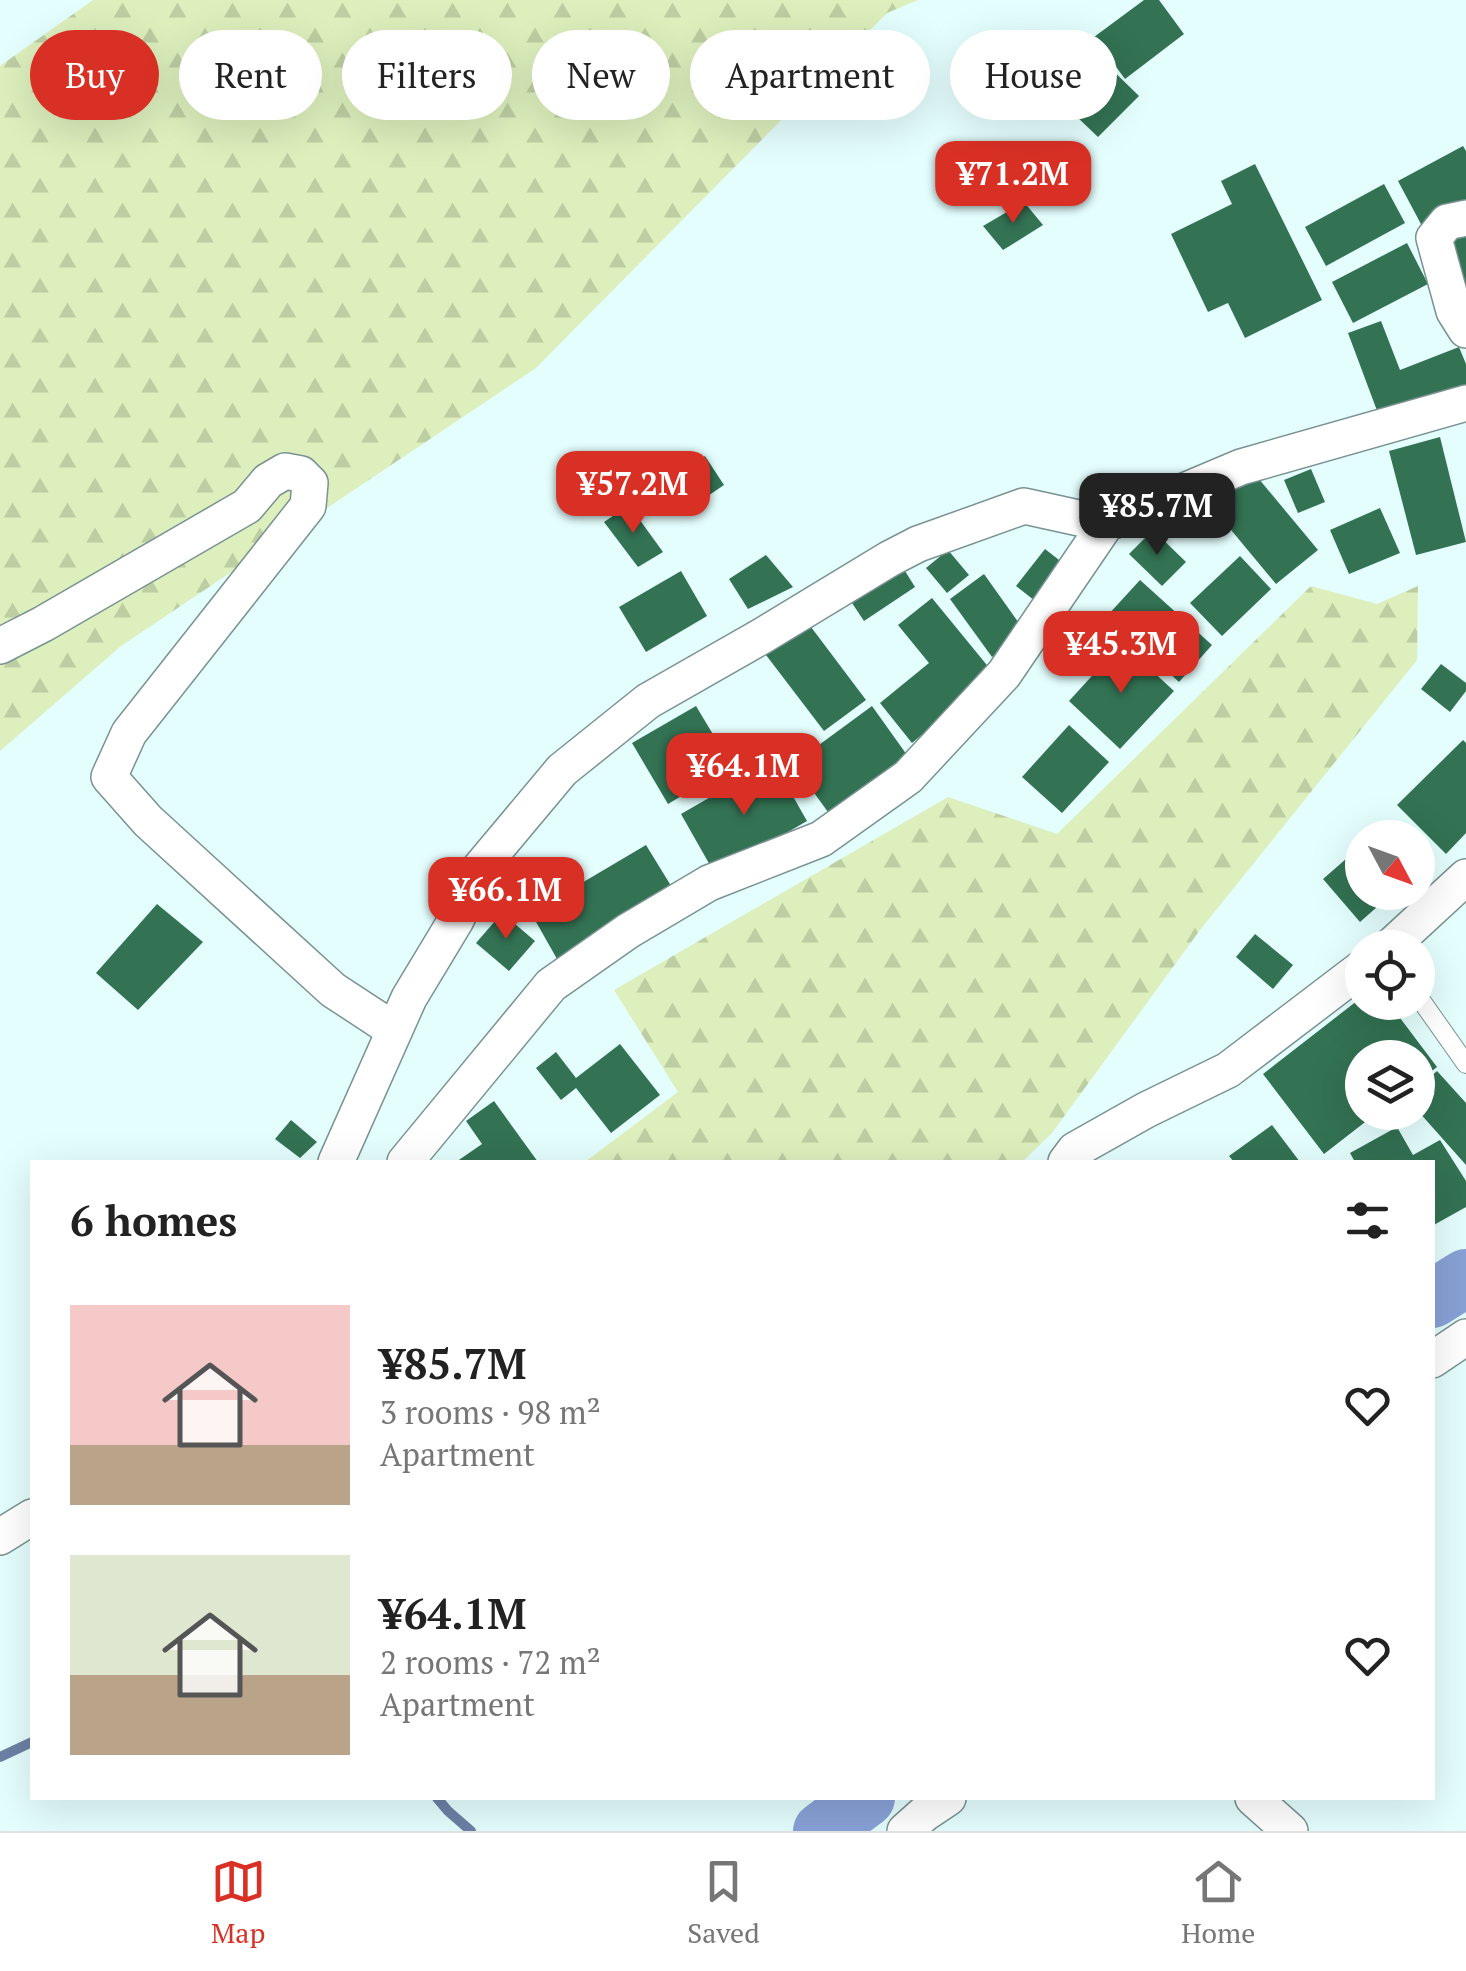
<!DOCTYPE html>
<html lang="en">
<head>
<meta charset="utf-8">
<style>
	body { margin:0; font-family:"PT Serif",serif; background:#f2f2f2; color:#222; height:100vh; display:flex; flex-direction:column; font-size:38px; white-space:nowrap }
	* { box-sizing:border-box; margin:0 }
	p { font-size:32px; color:#767676 }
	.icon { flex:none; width:55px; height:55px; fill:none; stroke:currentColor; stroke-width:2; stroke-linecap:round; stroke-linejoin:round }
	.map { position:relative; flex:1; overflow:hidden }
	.side { position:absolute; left:30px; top:1160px; width:1405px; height:640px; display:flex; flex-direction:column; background:#fff; border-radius:0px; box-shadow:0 10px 40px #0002 }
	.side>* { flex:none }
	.banner { position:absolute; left:30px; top:30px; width:1408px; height:90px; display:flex; gap:20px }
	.needle { width:65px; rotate:131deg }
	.buttons { position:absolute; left:1345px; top:820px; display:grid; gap:20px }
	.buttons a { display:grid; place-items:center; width:90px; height:90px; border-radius:50%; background:#fff; box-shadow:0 10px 40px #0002; font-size:50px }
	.price { position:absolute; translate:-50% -85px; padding:0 22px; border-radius:20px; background:#d93025; color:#fff; font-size:32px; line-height:65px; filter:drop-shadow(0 2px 5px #0008) }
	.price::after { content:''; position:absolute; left:50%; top:60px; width:30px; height:22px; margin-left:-15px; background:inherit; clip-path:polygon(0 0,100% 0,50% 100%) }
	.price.active { background:#222; color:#fff }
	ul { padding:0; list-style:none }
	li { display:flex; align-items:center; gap:30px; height:250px; padding:0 40px }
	li span { display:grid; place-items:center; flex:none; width:280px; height:200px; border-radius:0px; color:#555 }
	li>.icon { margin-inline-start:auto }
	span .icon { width:120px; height:120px; fill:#fffc; stroke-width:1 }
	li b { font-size:42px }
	h2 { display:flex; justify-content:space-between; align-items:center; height:120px; padding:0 40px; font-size:42px }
	.tag { padding:0 35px; border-radius:45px; background:#fff; box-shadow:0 10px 40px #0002; font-size:35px; line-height:90px }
	.tag.active { background:#d93025; color:#fff }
	.tab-bar { display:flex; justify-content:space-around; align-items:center; height:140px; border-top:2px solid #e0e0e0; background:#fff; font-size:28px; color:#767676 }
	.tab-bar a { display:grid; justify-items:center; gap:5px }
	.tab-bar .active { color:#d93025 }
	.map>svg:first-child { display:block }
	.forest { fill:url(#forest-firs) }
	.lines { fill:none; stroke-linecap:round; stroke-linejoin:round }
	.stream { stroke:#6c81a6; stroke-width:10 }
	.river { stroke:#88a1d6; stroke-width:58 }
	.building { fill:#337253 }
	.service-casing { stroke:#7a9292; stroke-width:20 }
	.minor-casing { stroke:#7a9292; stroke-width:38 }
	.service { stroke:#fff; stroke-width:18 }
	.minor { stroke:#fff; stroke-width:35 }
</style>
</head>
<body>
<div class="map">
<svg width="1466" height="1831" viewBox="0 0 1466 1831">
	<defs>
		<pattern id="forest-firs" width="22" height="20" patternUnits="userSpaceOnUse" patternTransform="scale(2.5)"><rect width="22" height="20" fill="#dcefbc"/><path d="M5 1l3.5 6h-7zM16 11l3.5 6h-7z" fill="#bdcea2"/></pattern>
	</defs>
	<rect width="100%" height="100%" fill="#e4fefd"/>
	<g class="forest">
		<path d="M 93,0 L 918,0 L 887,13 L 536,368 L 121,646 L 0,751 L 0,66 Z"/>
		<path d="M 1311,586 L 1377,604 L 1418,586 L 1417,660 L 1200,930 L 1052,1133 L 1022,1162 L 585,1162 L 678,1092 L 614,990 L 948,797 L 1057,834 Z"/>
	</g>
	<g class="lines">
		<g class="stream">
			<path d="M 0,1757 L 32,1742"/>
			<path d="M 437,1798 L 448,1811 L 471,1831"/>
		</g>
		<g class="river">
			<path d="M 1432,1299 L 1466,1278"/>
			<path d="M 822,1831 L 866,1798"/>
		</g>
	</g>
	<g class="building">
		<path d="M 1144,0 L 1159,0 L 1184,34 L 1125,79 L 1094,37 Z"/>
		<path d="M 1095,53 L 1139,96 L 1098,137 L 1054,95 Z"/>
		<path d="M 1463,146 L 1466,151 L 1466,202 L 1422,226 L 1398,181 Z"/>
		<path d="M 1255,164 L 1322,300 L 1245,338 L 1228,303 L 1208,312 L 1171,234 L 1232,204 L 1221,181 Z"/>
		<path d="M 1384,184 L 1405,223 L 1326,266 L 1305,227 Z"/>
		<path d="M 1024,202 L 1043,225 L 1003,250 L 983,226 Z"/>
		<path d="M 1466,236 L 1466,291 L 1464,291 L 1453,239 Z"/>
		<path d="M 1407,243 L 1428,284 L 1353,323 L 1332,282 Z"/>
		<path d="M 1381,321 L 1400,370 L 1459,347 L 1466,364 L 1466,392 L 1382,424 L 1348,333 Z"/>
		<path d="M 1440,437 L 1466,542 L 1416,555 L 1389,451 Z"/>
		<path d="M 705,456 L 724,485 L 696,504 L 677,475 Z"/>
		<path d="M 1311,469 L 1325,502 L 1298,513 L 1284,480 Z"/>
		<path d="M 1254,473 L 1318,550 L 1276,584 L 1212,507 Z"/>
		<path d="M 629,505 L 663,552 L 638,567 L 604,522 Z"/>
		<path d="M 1380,508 L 1400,553 L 1349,574 L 1330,530 Z"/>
		<path d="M 1153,530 L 1186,562 L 1162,586 L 1129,554 Z"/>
		<path d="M 1045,549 L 1068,567 L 1039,604 L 1016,586 Z"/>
		<path d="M 948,550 L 969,575 L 947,593 L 926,568 Z"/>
		<path d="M 766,555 L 793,587 L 748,609 L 729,579 Z"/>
		<path d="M 1240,556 L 1271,589 L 1222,636 L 1190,603 Z"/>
		<path d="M 900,563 L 915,587 L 864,621 L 848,597 Z"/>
		<path d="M 681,571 L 707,616 L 646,652 L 619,607 Z"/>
		<path d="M 984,574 L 1026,633 L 992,657 L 950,599 Z"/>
		<path d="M 1140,580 L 1212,645 L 1179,682 L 1107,616 Z"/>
		<path d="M 932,598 L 995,675 L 912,743 L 880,703 L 929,663 L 898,625 Z"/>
		<path d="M 808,623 L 866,700 L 824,731 L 766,655 Z"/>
		<path d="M 1122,643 L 1174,691 L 1120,749 L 1069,701 Z"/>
		<path d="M 1441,664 L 1466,683 L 1466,691 L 1450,712 L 1421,689 Z"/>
		<path d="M 696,706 L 732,766 L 668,804 L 632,743 Z"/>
		<path d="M 872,706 L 907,755 L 828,812 L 793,764 Z"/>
		<path d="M 1069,725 L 1109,762 L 1062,813 L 1022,777 Z"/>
		<path d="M 1463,740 L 1466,743 L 1466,833 L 1446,854 L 1397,805 Z"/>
		<path d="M 773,761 L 807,821 L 715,874 L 681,814 Z"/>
		<path d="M 646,845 L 673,889 L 557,959 L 531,913 Z"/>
		<path d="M 1362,845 L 1362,892 L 1394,892 L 1360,922 L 1323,879 Z"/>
		<path d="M 157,904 L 203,942 L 138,1010 L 96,973 Z"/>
		<path d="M 502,913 L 535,941 L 509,971 L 476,943 Z"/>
		<path d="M 1255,934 L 1293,965 L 1273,989 L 1236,957 Z"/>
		<path d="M 1362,997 L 1362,1002 L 1388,1002 L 1437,1067 L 1418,1082 L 1418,1058 L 1362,1058 L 1362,1112 L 1378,1112 L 1324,1154 L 1263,1074 Z"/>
		<path d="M 620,1044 L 660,1095 L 611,1133 L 576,1088 L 561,1100 L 536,1068 L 556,1052 L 576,1078 Z"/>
		<path d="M 1437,1071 L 1466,1103 L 1466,1165 L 1418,1111 L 1418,1088 Z"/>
		<path d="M 494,1101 L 538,1162 L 456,1162 L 482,1144 L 466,1121 Z"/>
		<path d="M 291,1120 L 317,1142 L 300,1158 L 275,1139 Z"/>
		<path d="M 1272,1125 L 1300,1162 L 1234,1162 L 1229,1156 Z"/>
		<path d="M 1397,1127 L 1413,1155 L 1440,1140 L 1466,1181 L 1466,1207 L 1432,1226 L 1432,1162 L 1355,1162 L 1350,1153 Z"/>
	</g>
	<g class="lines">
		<defs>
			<path id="service" d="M 1418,996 L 1466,1064"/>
			<g id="minor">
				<path d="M 1466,218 L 1447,222 L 1434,238 L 1454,311 L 1466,330"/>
				<path d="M 0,646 L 43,624 L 247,506 L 268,481 L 285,471 L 301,474 L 310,483 L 308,506 L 129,733 L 109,777 L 148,821 L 333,990 L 394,1030"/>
				<path d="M 1389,948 L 1466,877"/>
				<path d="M 336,1162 L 409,998 L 456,920 L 480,868 L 562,770 L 648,701 L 762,636 L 889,559 L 918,544 L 1024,506 L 1106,524"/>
				<path d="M 405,1162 L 551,985 L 628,931 L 709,883 L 821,839 L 908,777 L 1004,674 L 1106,524 L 1241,467 L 1466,403"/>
				<path d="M 1066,1162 L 1075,1150 L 1146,1110 L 1228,1070 L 1362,968"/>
				<path d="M 1432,1360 L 1466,1337"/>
				<path d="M 0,1537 L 32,1517"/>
				<path d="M 1253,1798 L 1290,1831"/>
				<path d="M 905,1831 L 924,1814 L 948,1798"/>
			</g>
		</defs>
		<use href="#service" class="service-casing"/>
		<use href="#minor" class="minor-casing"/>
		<use href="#service" class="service"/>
		<use href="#minor" class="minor"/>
	</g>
</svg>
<div class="buttons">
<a><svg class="needle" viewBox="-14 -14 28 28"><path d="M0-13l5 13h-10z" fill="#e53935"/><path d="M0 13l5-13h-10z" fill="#767676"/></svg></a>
<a><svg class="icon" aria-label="locate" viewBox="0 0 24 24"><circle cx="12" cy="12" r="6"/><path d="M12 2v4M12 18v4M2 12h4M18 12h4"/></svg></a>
<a><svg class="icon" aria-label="layers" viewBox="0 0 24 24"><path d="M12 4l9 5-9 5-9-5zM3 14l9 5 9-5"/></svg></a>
</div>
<b class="price" style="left:1013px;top:226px">¥71.2M</b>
<b class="price" style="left:633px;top:536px">¥57.2M</b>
<b class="price active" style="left:1157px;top:558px">¥85.7M</b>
<b class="price" style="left:1121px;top:696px">¥45.3M</b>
<b class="price" style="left:744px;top:818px">¥64.1M</b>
<b class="price" style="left:506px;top:942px">¥66.1M</b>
<div class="banner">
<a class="tag active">Buy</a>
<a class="tag">Rent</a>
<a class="tag">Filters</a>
<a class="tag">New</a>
<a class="tag">Apartment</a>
<a class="tag">House</a>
</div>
<section class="side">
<h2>6 homes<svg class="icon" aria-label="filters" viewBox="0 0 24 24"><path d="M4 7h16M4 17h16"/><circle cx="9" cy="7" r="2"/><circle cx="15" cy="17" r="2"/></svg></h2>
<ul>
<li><span style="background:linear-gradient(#f6c9c9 70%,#b9a48a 0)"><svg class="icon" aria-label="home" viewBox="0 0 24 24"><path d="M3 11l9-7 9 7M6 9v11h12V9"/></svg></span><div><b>¥85.7M</b><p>3 rooms · 98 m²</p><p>Apartment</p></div><svg class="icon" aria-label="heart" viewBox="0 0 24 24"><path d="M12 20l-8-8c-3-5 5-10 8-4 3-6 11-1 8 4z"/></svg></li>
<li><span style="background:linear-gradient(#dfe7d0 60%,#b9a48a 0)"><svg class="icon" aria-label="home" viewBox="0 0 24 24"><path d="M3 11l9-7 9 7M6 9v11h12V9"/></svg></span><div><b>¥64.1M</b><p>2 rooms · 72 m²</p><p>Apartment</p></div><svg class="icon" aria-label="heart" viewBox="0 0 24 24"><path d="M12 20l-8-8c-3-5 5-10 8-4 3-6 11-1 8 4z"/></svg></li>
</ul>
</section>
</div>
<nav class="tab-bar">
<a class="active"><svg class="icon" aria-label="map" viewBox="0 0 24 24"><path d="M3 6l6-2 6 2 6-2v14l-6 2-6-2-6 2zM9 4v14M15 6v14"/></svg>Map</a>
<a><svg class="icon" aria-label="saved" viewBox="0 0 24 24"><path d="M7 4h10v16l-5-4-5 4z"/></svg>Saved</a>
<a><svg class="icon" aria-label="home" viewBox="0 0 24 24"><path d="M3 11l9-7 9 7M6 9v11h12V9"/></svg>Home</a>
</nav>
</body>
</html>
